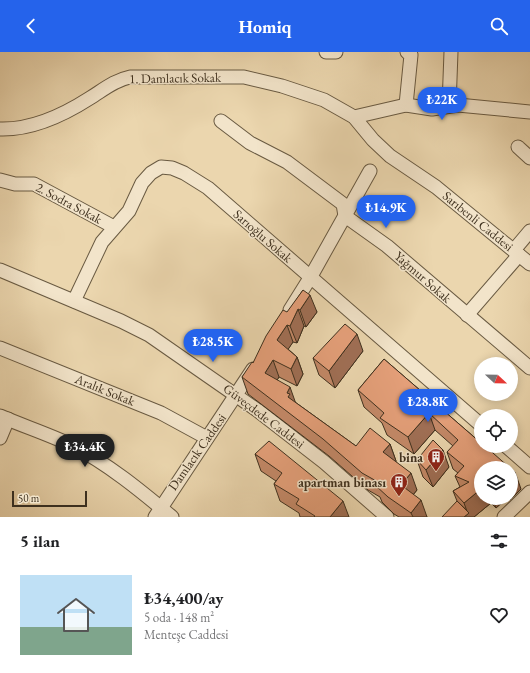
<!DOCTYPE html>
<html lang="tr">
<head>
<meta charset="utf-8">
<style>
	body { margin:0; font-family:"EB Garamond",serif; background:#f2f2f2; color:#202124; height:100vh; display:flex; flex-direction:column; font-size:15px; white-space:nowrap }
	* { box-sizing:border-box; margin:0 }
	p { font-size:13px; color:#757577 }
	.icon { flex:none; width:22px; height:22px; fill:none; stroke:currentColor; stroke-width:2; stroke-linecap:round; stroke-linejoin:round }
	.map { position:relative; height:465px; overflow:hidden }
	.panel { display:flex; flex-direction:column; background:#fff; flex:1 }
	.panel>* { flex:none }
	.needle { width:26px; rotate:112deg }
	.buttons { position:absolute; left:474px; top:305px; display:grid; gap:8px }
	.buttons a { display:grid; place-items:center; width:44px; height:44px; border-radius:50%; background:#fff; box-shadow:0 2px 10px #0003; font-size:20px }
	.scale { position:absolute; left:12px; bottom:10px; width:75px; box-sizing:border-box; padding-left:4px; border:2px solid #3e301e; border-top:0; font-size:11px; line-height:14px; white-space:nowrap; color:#3e301e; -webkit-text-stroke:3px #f2e4ca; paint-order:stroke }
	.price { position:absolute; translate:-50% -34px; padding:0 9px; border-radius:14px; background:#2563eb; color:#fff; font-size:13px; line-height:26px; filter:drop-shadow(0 1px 2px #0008) }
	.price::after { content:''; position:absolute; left:50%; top:24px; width:12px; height:9px; margin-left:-6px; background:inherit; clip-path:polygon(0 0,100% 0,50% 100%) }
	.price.selected { background:#222; color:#fff }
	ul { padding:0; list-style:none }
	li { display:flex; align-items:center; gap:12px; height:100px; padding:0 20px }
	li+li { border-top:1px solid #e0e0e0 }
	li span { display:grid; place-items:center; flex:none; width:112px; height:80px; border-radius:0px; color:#555 }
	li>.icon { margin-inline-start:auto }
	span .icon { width:48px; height:48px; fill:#fffc; stroke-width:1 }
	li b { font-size:17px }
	h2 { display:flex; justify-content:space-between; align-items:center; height:48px; padding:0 20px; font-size:17px }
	header { display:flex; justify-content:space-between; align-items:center; height:52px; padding:0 20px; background:#2563eb; color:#fff; font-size:18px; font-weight:700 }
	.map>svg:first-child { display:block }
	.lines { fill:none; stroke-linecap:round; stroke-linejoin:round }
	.minor-casing { stroke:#695a42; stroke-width:15 }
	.minor { stroke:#f2e4ca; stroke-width:13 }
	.wall { fill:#c48968; stroke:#3e301e }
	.shaded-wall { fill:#a06f55; stroke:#3e301e }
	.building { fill:#e49f79; stroke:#3e301e }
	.labels { text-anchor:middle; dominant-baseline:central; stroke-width:3; stroke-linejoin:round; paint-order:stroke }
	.street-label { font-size:13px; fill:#3e301e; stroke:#f2e4ca }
	.poi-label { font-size:13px; font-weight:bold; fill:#3e301e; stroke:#f2e4ca; text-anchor:end }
</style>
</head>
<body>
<header><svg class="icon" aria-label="back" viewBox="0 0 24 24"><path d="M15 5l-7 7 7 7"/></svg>Homiq<svg class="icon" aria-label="search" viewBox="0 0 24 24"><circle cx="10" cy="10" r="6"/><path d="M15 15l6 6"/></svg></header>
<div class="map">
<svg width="530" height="465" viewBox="0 0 530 465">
	<rect width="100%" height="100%" fill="#ebd6ae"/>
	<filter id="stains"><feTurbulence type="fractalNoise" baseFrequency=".005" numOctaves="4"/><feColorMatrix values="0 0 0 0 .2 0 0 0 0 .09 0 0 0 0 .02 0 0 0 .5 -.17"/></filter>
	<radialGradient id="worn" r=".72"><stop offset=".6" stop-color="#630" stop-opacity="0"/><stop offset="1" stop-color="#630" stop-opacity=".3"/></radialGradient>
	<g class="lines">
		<defs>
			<g id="minor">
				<path d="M 326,0 L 336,0"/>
				<path d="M 406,53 L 411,3 L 407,0"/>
				<path d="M 449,54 L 451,0"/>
				<path d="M 354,65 L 406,53 L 432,57 L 458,53 L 530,60"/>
				<path d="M 221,69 L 250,91 L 287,110 L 343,152 L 345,164 L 387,194 L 530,316"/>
				<path d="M 0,77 C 32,78 62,64 90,46 C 103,38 115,28 130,25 L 244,25 L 282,34 L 324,48 L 354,65 L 373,88 L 390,104 L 436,135 L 530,212"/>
				<path d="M 518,95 L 530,106"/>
				<path d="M 0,128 L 15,132 L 34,132 L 114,175"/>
				<path d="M 514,198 L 530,179"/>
				<path d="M 0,218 L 121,269 L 149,283 L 257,358 L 324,410 L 387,465"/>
				<path d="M 74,249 L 102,190 L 129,159 L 142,131 L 151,121 L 161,115 L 172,116 L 184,121 L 208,136 L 481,373"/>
				<path d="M 290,258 L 310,226 L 370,119"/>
				<path d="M 467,263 L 519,203"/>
				<path d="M 0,296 L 161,361 L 207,386"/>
				<path d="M 0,364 C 23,374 48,382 71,393 C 107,411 141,439 172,465"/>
				<path d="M 0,386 L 8,367"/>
				<path d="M 506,394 L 530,415"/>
				<path d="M 155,465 L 253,317"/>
				<path d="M 504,465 L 530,440"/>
			</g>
		</defs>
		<use href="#minor" class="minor-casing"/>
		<use href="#minor" class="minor"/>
	</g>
	<g class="wall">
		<path d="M 303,238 L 317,260 L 306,275 L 304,274 L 297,291 L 293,290 L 288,297 L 297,305 L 303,322 L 297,334 L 279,325 L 277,328 L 295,350 L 356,394 L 390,392 L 396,409 L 396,410 L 417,438 L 413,443 L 427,465 L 399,465 L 394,462 L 382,450 L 380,445 L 368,438 L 329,404 L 248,342 L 242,325 L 253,311 Z"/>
		<path d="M 363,299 L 335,336 L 319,323 L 313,306 Z"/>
		<path d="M 384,307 L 481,391 L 481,446 L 507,446 L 496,456 L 491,451 L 474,465 L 457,449 L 453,439 L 460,435 L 455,424 L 458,421 L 453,417 L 447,400 L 453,394 L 435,378 L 414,402 L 387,383 L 382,371 L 364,355 L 358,338 Z"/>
		<path d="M 255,402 L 349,465 L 300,465 L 299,461 L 280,449 L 274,432 L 276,429 L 261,419 Z"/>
		<path d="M 417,408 L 449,415 L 433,435 L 423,425 Z"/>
	</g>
	<g class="shaded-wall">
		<path d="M 310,243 L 317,260 L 306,275 L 300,258 Z"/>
		<path d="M 298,257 L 304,274 L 297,291 L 290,274 Z"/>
		<path d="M 287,273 L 293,290 L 283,305 L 277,288 Z"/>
		<path d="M 357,282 L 363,299 L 335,336 L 329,319 Z"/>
		<path d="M 297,305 L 303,322 L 297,334 L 291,317 Z"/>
		<path d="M 273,308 L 279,325 L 271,338 L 265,321 Z"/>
		<path d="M 290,335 L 296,352 L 288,345 L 287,341 Z"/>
		<path d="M 429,361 L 435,378 L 414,402 L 408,385 Z"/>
		<path d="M 390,392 L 396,409 L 389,417 L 383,400 Z"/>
		<path d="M 443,398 L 449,415 L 433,435 L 426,418 Z"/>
		<path d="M 515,420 L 521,437 L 510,448 L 509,446 L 511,446 L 511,423 Z"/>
		<path d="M 411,421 L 417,438 L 407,450 L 401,433 Z"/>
		<path d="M 481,437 L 481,446 L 489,446 L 491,451 L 474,465 L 464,465 L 468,462 L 464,451 Z"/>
		<path d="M 492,446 L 507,446 L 496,456 Z"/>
		<path d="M 421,448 L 427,465 L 413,465 L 411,461 Z"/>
		<path d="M 343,449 L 349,465 L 330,465 Z"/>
	</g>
	<g class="building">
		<path d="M 303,238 L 310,243 L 300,258 L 298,257 L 290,274 L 287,273 L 277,288 L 297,305 L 291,317 L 273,308 L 265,321 L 290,335 L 287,341 L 290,342 L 288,345 L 356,394 L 370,376 L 390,392 L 383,400 L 411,421 L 401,433 L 421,448 L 411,461 L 388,445 L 375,433 L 378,430 L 362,421 L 323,387 L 242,325 L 252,310 L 253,311 L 266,284 L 283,258 L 287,260 Z"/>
		<path d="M 345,272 L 357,282 L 329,319 L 313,306 Z"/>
		<path d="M 384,307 L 481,391 L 481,394 L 485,394 L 510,416 L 481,416 L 481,437 L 464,451 L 453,439 L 469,430 L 455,424 L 464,414 L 447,400 L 458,388 L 429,361 L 408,385 L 380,366 L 384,361 L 358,338 Z"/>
		<path d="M 433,388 L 443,398 L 426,418 L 417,408 Z"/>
		<path d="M 269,389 L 343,449 L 330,465 L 314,465 L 315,464 L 296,452 L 299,447 L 274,432 L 282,421 L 255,402 Z"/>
		<path d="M 511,417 L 515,420 L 511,423 Z"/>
		<path d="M 457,449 L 469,461 L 464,465 L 442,465 Z"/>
	</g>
	<defs>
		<symbol id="building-pin" viewBox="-11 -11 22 30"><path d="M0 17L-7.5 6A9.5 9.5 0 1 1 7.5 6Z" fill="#8f2418" stroke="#f2e4ca"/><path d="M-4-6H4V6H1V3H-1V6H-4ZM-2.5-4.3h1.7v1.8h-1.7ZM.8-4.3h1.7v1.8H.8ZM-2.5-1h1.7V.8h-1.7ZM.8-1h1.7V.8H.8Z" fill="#fff"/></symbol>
	</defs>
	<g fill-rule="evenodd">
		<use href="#building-pin" x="426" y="395" width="20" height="27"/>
		<use href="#building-pin" x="389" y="420" width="20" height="27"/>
	</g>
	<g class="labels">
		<g class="street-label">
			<text transform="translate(175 26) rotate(-1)">1. Damlacık Sokak</text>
			<text transform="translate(69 151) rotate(28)">2. Sodra Sokak</text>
			<text transform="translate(478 169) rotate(39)">Sarıbenli Caddesi</text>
			<text transform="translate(263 184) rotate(41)">Sarıoğlu Sokak</text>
			<text transform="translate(423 225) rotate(41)">Yağmur Sokak</text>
			<text transform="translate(105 338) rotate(22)">Aralık Sokak</text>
			<text transform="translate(264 364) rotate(37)">Güveçdede Caddesi</text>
			<text transform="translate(197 400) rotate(-55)">Damlacık Caddesi</text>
		</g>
		<g class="poi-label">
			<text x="423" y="405">bina</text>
			<text x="386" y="430">apartman binası</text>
		</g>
	</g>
	<rect width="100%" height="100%" filter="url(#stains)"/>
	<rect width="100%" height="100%" fill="url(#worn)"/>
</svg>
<div class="buttons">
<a><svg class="needle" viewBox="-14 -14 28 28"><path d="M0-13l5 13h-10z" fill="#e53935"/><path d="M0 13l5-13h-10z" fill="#757577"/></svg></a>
<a><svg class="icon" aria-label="locate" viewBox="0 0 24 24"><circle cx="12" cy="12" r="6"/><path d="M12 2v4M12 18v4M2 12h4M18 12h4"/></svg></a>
<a><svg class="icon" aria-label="layers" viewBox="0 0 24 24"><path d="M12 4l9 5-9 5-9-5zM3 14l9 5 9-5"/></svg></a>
</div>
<div class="scale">50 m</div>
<b class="price" style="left:442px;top:69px">₺22K</b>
<b class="price" style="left:386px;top:177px">₺14.9K</b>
<b class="price" style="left:213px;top:311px">₺28.5K</b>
<b class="price" style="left:428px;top:371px">₺28.8K</b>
<b class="price selected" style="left:85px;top:416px">₺34.4K</b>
</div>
<section class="panel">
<h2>5 ilan<svg class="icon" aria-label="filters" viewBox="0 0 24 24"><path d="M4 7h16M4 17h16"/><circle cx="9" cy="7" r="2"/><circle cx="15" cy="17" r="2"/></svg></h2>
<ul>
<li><span style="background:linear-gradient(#bfe0f5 65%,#7fa58c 0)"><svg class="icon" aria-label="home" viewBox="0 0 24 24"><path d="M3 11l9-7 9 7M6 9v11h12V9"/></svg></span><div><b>₺34,400/ay</b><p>5 oda · 148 m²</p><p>Menteşe Caddesi</p></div><svg class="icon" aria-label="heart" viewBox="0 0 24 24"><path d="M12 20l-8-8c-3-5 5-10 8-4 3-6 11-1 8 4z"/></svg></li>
</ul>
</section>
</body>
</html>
